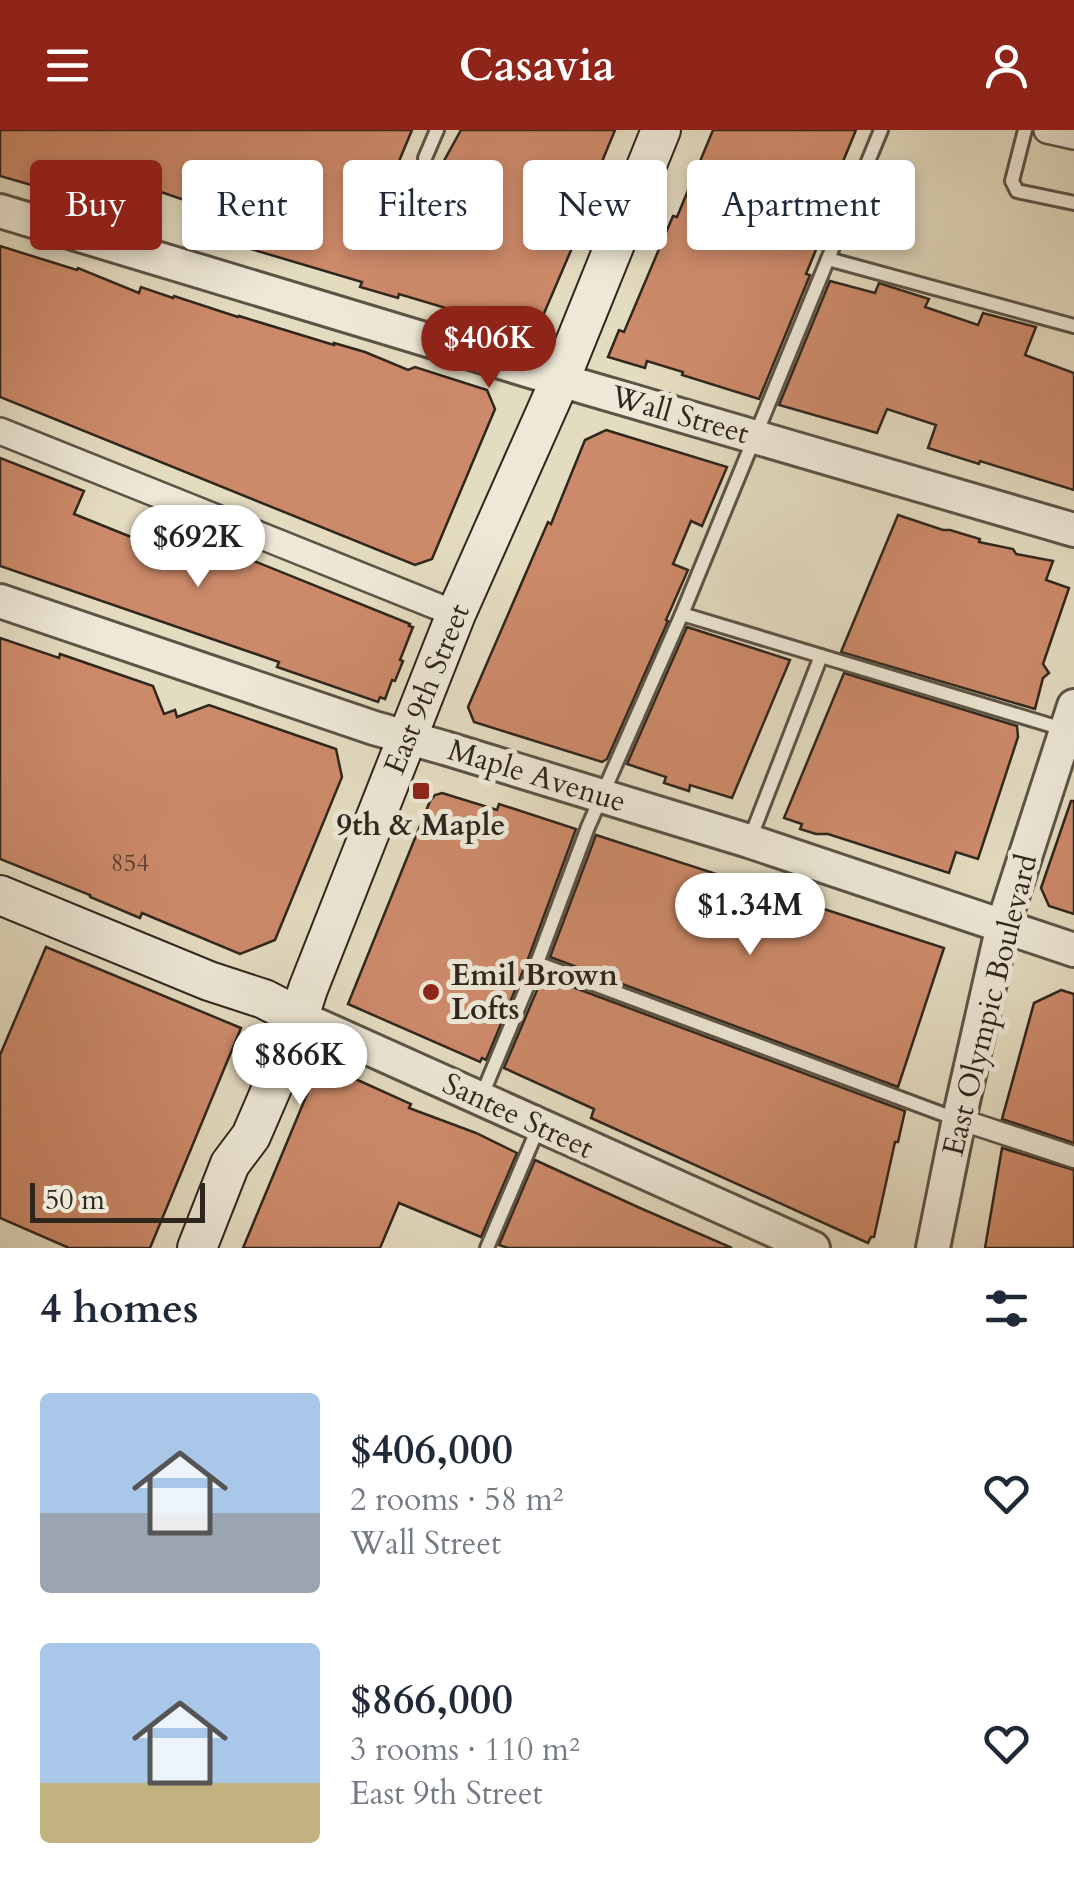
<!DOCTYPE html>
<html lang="en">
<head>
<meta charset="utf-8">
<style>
	body { margin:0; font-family:Cardo,serif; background:#f6f6f7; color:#1f2937; height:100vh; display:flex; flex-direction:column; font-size:38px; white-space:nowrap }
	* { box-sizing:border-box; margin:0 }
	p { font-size:32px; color:#747a83 }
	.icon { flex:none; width:55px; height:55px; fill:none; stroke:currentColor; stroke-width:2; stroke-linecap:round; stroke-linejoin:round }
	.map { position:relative; height:1118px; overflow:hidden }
	.details { display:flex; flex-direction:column; background:#fff; flex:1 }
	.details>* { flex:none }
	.top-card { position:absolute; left:30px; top:30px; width:1015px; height:90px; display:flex; gap:20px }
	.scale { position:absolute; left:30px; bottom:25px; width:175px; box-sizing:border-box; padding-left:10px; border:5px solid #2f261e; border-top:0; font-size:28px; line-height:35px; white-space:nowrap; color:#2f261e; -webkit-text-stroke:8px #ede8d7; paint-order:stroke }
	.price { position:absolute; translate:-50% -85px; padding:0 22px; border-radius:35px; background:#fff; color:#222; font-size:32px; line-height:65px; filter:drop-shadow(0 2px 5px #0008) }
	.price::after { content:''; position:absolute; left:50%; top:60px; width:30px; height:22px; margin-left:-15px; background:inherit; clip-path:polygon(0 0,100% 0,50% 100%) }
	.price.current { background:#8f2418; color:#fff }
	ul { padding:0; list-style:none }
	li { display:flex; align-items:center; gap:30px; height:250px; padding:0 40px }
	li span { display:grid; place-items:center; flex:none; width:280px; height:200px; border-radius:10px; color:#555 }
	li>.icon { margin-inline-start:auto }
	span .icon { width:120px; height:120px; fill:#fffc; stroke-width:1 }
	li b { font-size:42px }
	h2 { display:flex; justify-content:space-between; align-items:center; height:120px; padding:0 40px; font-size:42px }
	.chip { padding:0 35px; border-radius:10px; background:#fff; box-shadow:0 5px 15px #0003; font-size:35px; line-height:90px }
	.chip.current { background:#8f2418; color:#fff }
	header { display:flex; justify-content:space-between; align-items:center; height:130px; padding:0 40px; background:#8f2418; color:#fff; font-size:45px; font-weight:700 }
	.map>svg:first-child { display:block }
	.building { fill:#cd8a6a; stroke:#2f261e; stroke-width:2.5 }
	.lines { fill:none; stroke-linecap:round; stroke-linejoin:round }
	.service-casing { stroke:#5c5447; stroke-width:18 }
	.pedestrian-casing { stroke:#5c5447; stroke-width:25 }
	.minor-casing { stroke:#5c5447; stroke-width:30 }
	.tertiary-casing { stroke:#5c5447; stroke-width:38 }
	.secondary-casing { stroke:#2f261e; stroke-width:42 }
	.service { stroke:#ede8d7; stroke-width:12 }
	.pedestrian { stroke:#ede8d7; stroke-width:20 }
	.minor { stroke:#ede8d7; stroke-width:25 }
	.tertiary { stroke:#ede8d7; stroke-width:32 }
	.secondary { stroke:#ede8d7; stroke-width:38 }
	.poi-dot { fill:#8f2418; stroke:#ede8d7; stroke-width:4 }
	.labels { text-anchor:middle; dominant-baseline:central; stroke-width:10; stroke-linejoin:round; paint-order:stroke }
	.number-label { font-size:25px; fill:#563f31 }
	.street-label { font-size:30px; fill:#2f261e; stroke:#ede8d7 }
	.poi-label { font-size:30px; font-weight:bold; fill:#2f261e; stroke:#ede8d7 }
</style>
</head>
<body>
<header><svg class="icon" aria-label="menu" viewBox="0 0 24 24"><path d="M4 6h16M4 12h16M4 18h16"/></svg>Casavia<svg class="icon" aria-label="person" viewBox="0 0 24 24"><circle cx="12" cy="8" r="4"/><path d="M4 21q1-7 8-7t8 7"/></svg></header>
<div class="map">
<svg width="1074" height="1118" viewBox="0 0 1074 1118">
	<rect width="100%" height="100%" fill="#e4dcc1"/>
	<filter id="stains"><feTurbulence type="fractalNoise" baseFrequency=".002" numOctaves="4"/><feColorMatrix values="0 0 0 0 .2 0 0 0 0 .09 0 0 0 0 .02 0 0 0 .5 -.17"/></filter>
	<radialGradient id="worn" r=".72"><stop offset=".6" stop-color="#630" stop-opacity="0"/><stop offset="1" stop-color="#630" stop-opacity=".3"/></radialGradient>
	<g class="building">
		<path d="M 0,0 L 412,0 L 397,36 L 435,47 L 461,0 L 615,0 L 576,95 L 581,97 L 542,188 L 538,191 L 512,202 L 455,185 L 456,181 L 399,164 L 398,168 L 360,157 L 362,152 L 234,114 L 252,73 L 193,53 L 187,71 L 161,62 L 149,89 L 0,46 Z"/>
		<path d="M 713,0 L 856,0 L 837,46 L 845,49 L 806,144 L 810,145 L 759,269 L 682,245 L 683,242 L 647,231 L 645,238 L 608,227 L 619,200 L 624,202 L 673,86 L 677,87 Z"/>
		<path d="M 0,116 L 77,140 L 78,138 L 139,163 L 141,157 L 173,168 L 174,166 L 238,187 L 239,186 L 334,215 L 334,213 L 365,222 L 408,240 L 415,237 L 487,260 L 495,279 L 432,429 L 415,435 L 0,267 Z"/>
		<path d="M 830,151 L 875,163 L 879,153 L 888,156 L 929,169 L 925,177 L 978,195 L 983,183 L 1036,197 L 1025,225 L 1074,243 L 1074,360 L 980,331 L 979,334 L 928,318 L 936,295 L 887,279 L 877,303 L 779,275 Z"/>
		<path d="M 606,300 L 727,337 L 702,396 L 691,391 L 673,434 L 688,440 L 666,490 L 668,491 L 607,629 L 602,632 L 474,592 L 468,577 L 548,392 L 551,394 L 585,310 Z"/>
		<path d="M 0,328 L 84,361 L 74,384 L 193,432 L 202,410 L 410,494 L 409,496 L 413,497 L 400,530 L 403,531 L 395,551 L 392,550 L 385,569 L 380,567 L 378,572 L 277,537 L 279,532 L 0,436 Z"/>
		<path d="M 898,385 L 943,400 L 950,400 L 980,409 L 979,412 L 1013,419 L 1016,424 L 1053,431 L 1046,450 L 1069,458 L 1043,534 L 1049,543 L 1043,548 L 1035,579 L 841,522 Z"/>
		<path d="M 687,497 L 790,530 L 732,668 L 690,655 L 689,661 L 664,653 L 666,647 L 627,634 Z"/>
		<path d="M 0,508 L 59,528 L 60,524 L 153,556 L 164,584 L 175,580 L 177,587 L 209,575 L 336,619 L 342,647 L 275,810 L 240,824 L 142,783 L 140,788 L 90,767 L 90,765 L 0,729 Z"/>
		<path d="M 844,543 L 1017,596 L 1018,607 L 978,729 L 956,722 L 949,743 L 828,704 L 816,704 L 800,699 L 802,694 L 784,688 Z"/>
		<path d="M 442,663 L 497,680 L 499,674 L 576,699 L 528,829 L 486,930 L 482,928 L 480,932 L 348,874 L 430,671 L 435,665 Z"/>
		<path d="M 1071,671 L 1074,671 L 1074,784 L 1049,776 L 1041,758 Z"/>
		<path d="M 596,705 L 944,818 L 898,957 L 550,827 Z"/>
		<path d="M 46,817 L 241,898 L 150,1118 L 69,1118 L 0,1088 L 0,925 Z"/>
		<path d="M 543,846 L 905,981 L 898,1012 L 895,1012 L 874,1107 L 871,1107 L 868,1113 L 591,988 L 594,979 L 504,938 Z"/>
		<path d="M 1061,860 L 1074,864 L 1074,1013 L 1002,989 L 1034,873 Z"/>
		<path d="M 320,933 L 411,974 L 409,978 L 476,1003 L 517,1023 L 481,1107 L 399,1073 L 380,1118 L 243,1118 Z"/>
		<path d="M 1002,1018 L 1074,1040 L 1074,1118 L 985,1118 Z"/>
		<path d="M 535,1030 L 640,1078 L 732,1118 L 508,1118 L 499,1115 Z"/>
	</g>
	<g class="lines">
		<defs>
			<g id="service">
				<path d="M 1025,0 L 1012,51 L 1017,61 L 1074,73"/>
				<path d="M 425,28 L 437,0"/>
				<path d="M 828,129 L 1074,196"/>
				<path d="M 682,484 L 1063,599"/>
				<path d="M 750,709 L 821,526"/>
				<path d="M 537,833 L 956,989"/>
				<path d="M 482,965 L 537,833 L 588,697 L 682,484 L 881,0"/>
				<path d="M 487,1118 L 539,996"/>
			</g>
			<path id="pedestrian" d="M 959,989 L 1074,1027"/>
			<g id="minor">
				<path d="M 1047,0 L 1074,6"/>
				<path d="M 0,301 L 456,484"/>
			</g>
			<g id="tertiary">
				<path d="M 0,81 L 560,250 L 1074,400"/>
				<path d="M 0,471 L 374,598 L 445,618 L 749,711 L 1074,820"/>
				<path d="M 299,887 L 813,1118"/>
				<path d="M 933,1118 L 959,989 L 1003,795 L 1074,576"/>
			</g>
			<g id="secondary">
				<path d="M 0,765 L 209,851 L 264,869 L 299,887"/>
				<path d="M 197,1118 L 230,1034 L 251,1006 L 289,918 L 308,859 L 456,484 L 560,250 L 661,0"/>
			</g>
		</defs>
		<use href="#service" class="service-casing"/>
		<use href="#pedestrian" class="pedestrian-casing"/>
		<use href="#minor" class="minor-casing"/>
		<use href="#tertiary" class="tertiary-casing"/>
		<use href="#secondary" class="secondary-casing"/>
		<use href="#service" class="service"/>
		<use href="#pedestrian" class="pedestrian"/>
		<use href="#minor" class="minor"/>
		<use href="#tertiary" class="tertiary"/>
		<use href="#secondary" class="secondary"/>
	</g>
	<g class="poi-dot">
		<rect x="411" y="651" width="20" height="20" rx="5"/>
		<circle cx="431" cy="862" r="10"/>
	</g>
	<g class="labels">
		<g class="number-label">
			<text x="130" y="733">854</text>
		</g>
		<g class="street-label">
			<text transform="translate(680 285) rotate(16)">Wall Street</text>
			<text transform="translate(427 559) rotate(-68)">East 9th Street</text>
			<text transform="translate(537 646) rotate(17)">Maple Avenue</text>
			<text transform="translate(990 875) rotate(-76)">East Olympic Boulevard</text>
			<text transform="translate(518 986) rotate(25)">Santee Street</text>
		</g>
		<g class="poi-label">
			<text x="421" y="695">9th &amp; Maple</text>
			<text x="451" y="845" text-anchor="start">Emil Brown<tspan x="451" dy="34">Lofts</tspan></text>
		</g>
	</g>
	<rect width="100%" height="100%" filter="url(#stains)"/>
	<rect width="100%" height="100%" fill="url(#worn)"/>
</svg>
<div class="scale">50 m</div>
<b class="price current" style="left:489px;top:261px">$406K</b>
<b class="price" style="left:198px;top:460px">$692K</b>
<b class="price" style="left:750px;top:828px">$1.34M</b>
<b class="price" style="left:300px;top:978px">$866K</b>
<div class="top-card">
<a class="chip current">Buy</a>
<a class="chip">Rent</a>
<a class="chip">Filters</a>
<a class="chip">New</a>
<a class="chip">Apartment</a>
</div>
</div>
<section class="details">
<h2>4 homes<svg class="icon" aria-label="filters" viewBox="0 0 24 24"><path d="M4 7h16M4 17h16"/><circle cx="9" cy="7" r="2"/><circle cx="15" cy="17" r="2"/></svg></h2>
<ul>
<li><span style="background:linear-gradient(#a9c7e8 60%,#9aa5b1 0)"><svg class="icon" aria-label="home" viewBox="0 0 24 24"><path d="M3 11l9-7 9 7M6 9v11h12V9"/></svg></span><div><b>$406,000</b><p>2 rooms · 58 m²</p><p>Wall Street</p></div><svg class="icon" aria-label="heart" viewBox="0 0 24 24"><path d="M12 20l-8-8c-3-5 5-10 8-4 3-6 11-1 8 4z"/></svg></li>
<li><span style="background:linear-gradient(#a9c7e8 70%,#c2b280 0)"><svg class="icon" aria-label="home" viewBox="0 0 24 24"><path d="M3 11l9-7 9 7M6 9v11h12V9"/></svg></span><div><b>$866,000</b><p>3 rooms · 110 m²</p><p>East 9th Street</p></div><svg class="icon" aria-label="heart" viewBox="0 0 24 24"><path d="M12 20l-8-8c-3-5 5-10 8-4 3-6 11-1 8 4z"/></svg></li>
</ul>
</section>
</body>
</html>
